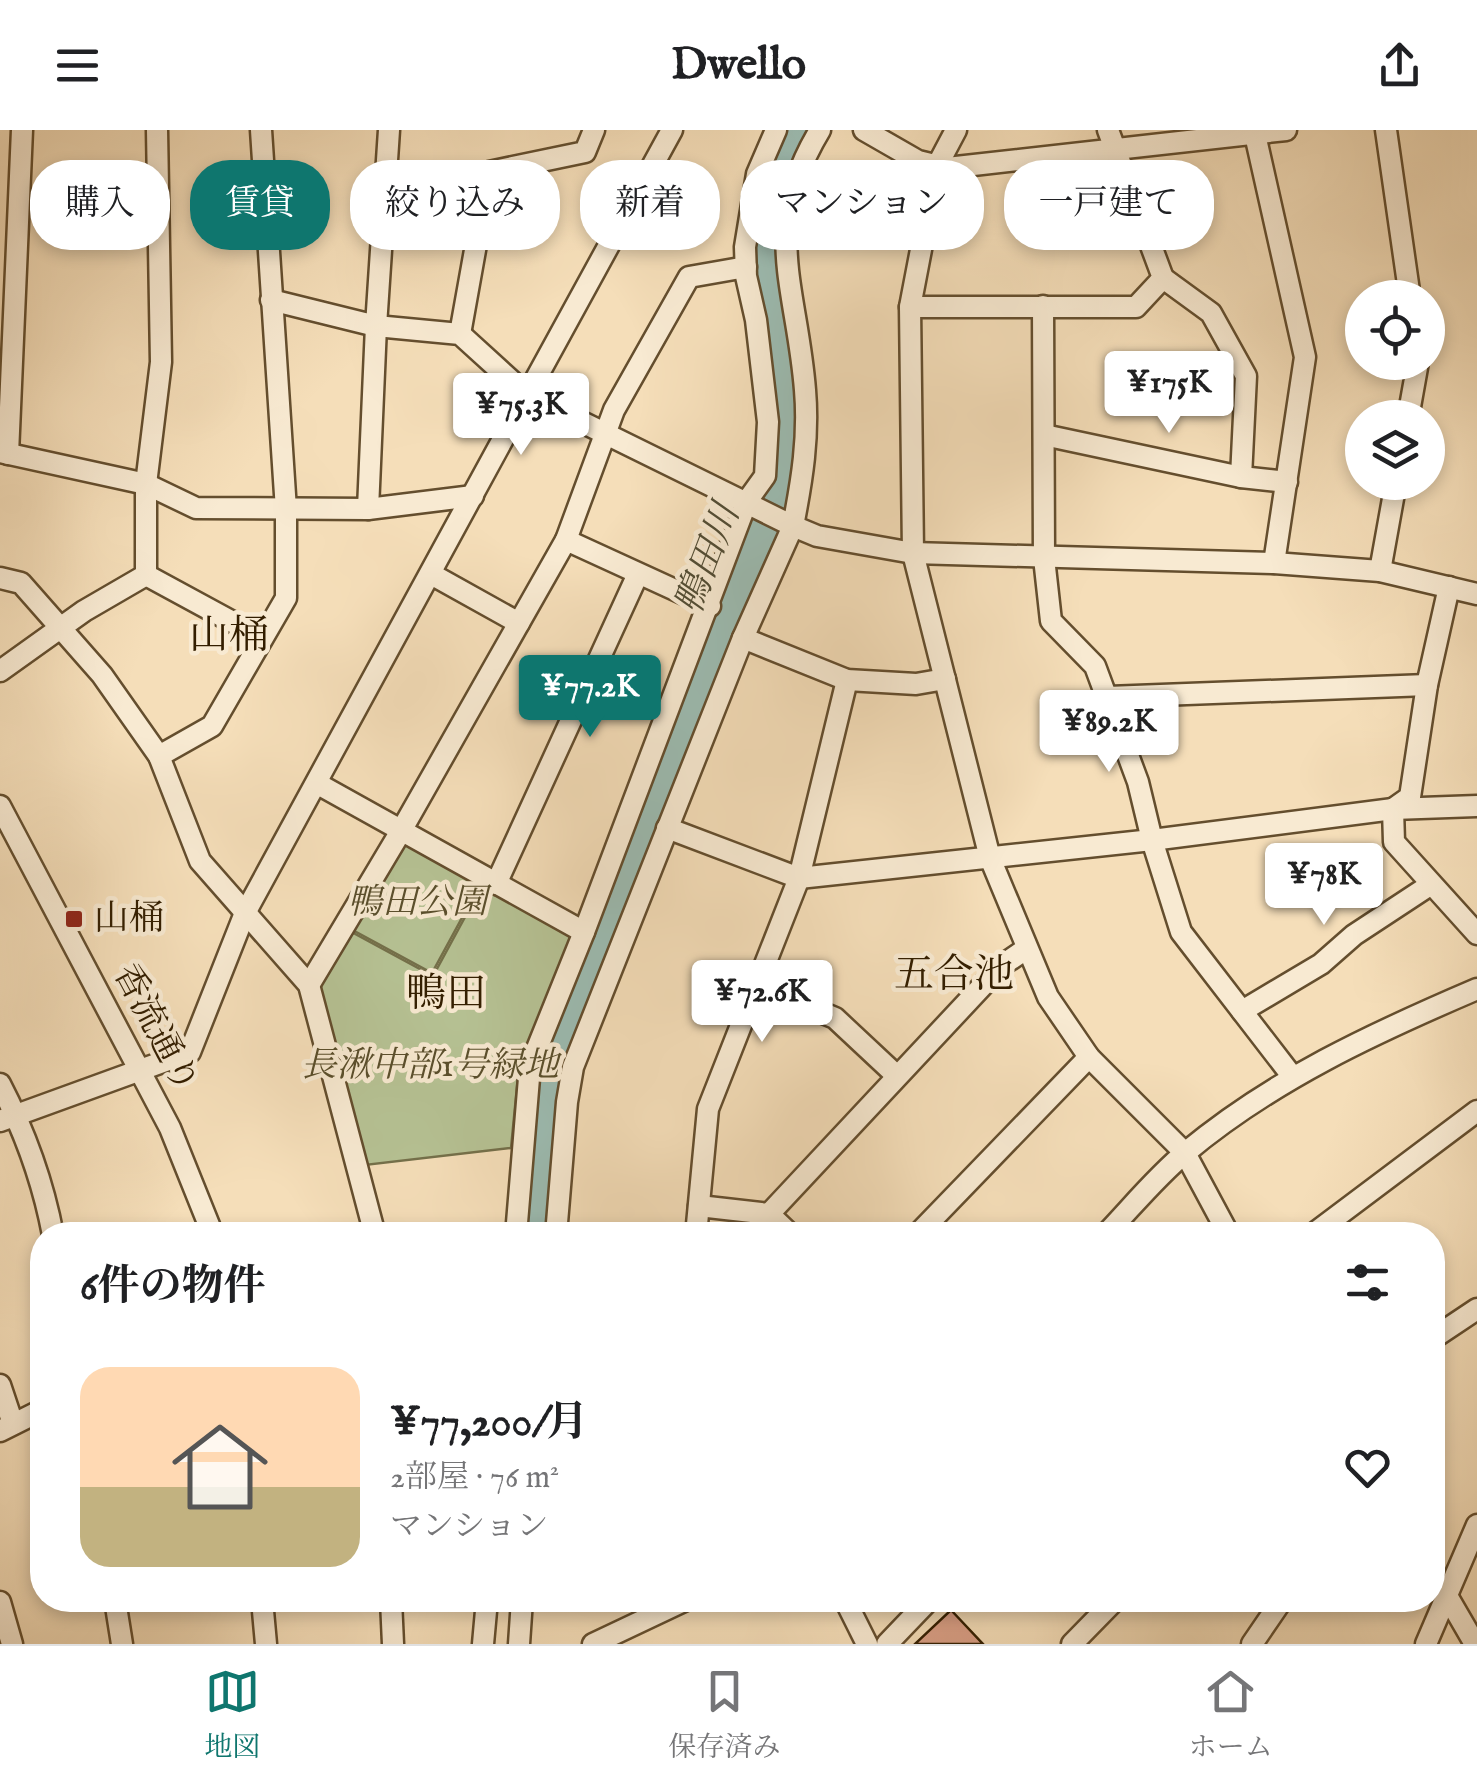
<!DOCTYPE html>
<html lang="ja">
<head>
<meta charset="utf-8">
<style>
	body { margin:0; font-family:"IM FELL English","Noto Serif JP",serif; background:#f6f6f6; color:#202124; height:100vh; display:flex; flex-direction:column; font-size:38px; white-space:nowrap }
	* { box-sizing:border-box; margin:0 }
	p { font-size:32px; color:#757577 }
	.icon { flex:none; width:55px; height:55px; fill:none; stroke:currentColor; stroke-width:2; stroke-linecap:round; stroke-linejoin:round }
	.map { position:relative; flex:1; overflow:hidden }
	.side { position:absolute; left:30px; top:1092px; width:1415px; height:390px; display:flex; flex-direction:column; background:#fff; border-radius:40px; box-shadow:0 5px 15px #0003 }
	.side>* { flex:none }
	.guide { position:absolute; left:30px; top:30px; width:1418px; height:90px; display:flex; gap:20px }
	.buttons { position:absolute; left:1345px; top:150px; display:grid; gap:20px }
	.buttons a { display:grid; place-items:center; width:100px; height:100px; border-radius:50%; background:#fff; box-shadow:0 5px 15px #0003; font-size:50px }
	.price { position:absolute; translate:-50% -85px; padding:0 22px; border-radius:10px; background:#fff; color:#222; font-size:32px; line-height:65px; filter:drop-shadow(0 2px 5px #0008) }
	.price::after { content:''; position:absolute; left:50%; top:60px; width:30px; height:22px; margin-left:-15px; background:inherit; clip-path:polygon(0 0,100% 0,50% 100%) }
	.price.current { background:#0f766e; color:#fff }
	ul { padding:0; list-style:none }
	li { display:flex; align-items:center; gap:30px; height:250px; padding:0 50px }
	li+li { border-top:2px solid #e0e0e0 }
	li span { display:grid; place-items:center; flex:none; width:280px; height:200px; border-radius:30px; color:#555 }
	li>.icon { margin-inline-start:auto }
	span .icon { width:120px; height:120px; fill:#fffc; stroke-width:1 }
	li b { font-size:42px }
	h2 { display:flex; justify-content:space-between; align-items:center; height:120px; padding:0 50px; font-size:42px }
	.chip { padding:0 35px; border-radius:40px; background:#fff; box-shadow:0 5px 15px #0003; font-size:35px; line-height:90px }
	.chip.current { background:#0f766e; color:#fff }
	header { display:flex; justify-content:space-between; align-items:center; height:130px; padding:0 50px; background:#fff; font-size:45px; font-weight:700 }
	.dock { display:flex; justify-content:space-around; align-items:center; height:140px; border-top:2px solid #e0e0e0; background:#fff; font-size:28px; color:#757577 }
	.dock a { display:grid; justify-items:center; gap:5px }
	.dock .current { color:#0f766e }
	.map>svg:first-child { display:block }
	.green { fill:#b6c294; stroke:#74704a; stroke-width:2.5 }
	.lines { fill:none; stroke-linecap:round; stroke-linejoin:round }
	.river { stroke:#9cbcb2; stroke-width:30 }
	.building { fill:#d99f86; stroke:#331e00; stroke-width:2.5 }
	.minor-casing { stroke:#644e2e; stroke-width:25 }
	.minor { stroke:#f8ead2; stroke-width:20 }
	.poi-dot { fill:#8f2418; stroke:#f8ead2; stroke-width:4 }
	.labels { text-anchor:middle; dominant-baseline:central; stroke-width:9; stroke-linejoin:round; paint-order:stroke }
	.park-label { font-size:35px; font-style:italic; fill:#5a4f2c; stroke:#f8ead2 }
	.poi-label { font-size:35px; fill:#331e00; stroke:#f8ead2; text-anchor:start }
	.street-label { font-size:35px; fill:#331e00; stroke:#f8ead2 }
	.water-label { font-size:38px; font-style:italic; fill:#524d35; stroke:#f8ead2 }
	.quarter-label { font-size:40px; fill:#331e00; stroke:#f8ead2 }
</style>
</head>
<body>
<header><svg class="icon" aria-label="menu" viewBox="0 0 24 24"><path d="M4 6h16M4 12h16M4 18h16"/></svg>Dwello<svg class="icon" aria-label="share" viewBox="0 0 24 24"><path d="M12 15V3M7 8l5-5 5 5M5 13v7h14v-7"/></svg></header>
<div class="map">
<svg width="1477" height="1514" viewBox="0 0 1477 1514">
	<rect width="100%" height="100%" fill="#f5deb9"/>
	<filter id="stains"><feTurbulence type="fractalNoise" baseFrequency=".002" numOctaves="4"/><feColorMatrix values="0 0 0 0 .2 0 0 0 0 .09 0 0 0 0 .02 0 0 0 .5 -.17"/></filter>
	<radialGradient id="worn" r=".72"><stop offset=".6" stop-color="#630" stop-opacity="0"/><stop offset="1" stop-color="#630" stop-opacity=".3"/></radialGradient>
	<g class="green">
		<path d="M 402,708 L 482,751 L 432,843 L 347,797 Z"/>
		<path d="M 484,752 L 572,808 L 519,936 L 511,1018 L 365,1035 L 313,854 L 346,799 L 433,846 Z"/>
	</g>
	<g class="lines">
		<path class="river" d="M 540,1105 L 552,941 L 578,867 L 776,366 C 785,314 788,272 781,219 C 776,177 760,130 765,88 C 768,57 785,28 797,0"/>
	</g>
	<path class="building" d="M 951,1480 L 983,1514 L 915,1514 Z"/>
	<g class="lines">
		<defs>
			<g id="minor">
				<path d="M 864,0 L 918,31 L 947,38 L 1286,0"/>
				<path d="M 956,0 L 937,36 L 910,177 L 913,423 L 990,728 L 1048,867 L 1089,927 L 1185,1023 L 1229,1105"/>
				<path d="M 1254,0 L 1305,227 L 1274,433"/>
				<path d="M 1386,0 L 1410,168"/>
				<path d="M 1163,148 L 1211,183 L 1246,246 L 1241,347"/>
				<path d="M 271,170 L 376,196 L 389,0"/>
				<path d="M 1043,176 L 1044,428 L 1051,491 L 1095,536 L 1138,652 L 1152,710 L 1181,802 L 1292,946"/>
				<path d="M 910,177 L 1136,177 L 1163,148 L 1108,0"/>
				<path d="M 460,204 L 489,42 L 585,22 L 594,0"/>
				<path d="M 1408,288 L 1418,232"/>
				<path d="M 1044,305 L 1241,347 L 1287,352"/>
				<path d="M 0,322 L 146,354 L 196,378 L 368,379 L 376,196 L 460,204 L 527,265 L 672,0"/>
				<path d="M 8,324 L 22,0"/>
				<path d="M 368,379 L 473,366"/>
				<path d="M 566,410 L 614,280 L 689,147 L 746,137"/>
				<path d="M 1380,441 L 1396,352"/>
				<path d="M 431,444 L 519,493"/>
				<path d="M 146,445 L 262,508"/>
				<path d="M 0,448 L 21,453 L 102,545 L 159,626 L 200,731 L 309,855 L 375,1105"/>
				<path d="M 743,508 L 847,550 L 916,554 L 945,549"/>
				<path d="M 0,541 L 84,481 L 146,445 L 146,354 L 161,232 L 157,0"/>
				<path d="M 1108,567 L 1427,555"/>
				<path d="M 159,626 L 212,596 L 286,468 L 286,380 L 261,0"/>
				<path d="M 318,654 L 584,802"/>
				<path d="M 0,676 L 170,998 L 213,1105"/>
				<path d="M 1393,679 L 1410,667 L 1427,555 L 1449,457"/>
				<path d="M 1393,679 L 1394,712 L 1477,804"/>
				<path d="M 667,698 L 799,748 L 1152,710 L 1393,679 L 1477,676"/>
				<path d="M 496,754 L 638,444"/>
				<path d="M 309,855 L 401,701 L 566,410 L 710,476"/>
				<path d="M 759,856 L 835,888 L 897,946"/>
				<path d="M 1242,881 L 1321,834 L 1354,805 L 1430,755"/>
				<path d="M 0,954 C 25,1002 43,1052 53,1105"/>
				<path d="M 0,991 L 190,922 L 245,783 L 527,265 L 793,396 C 802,350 809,307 805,260 C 797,157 760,99 820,0"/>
				<path d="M 699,1076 L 769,1084 L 791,1105"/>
				<path d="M 769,1084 L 1001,836 L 1026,819"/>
				<path d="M 516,1105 L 530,936 L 584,802 L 747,371 L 765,346 L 768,292 L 756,190 L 746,146 L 745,117 L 757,44 L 776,0"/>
				<path d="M 556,1105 L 567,972 L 573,937 L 743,508 L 793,396 L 817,406 L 913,423 L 1274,433 L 1380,441 L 1477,464"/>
				<path d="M 696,1105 L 708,979 L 799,748 L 847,550"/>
				<path d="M 917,1105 L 1089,927"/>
				<path d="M 1105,1105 C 1131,1078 1156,1047 1185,1023 C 1272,950 1374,903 1477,859"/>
				<path d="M 1312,1105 L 1477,981"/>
				<path d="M 1432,1209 L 1477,1179"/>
				<path d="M 0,1255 L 13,1294"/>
				<path d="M 0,1301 L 42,1280"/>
				<path d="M 1446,1464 L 1475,1514"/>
				<path d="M 115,1470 L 122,1514"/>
				<path d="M 262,1470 L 266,1514"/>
				<path d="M 391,1470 L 393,1514"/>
				<path d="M 845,1470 L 867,1514"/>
				<path d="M 0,1472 L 12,1514"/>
				<path d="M 483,1514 L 487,1470"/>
				<path d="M 519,1514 L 522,1470"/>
				<path d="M 593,1514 L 686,1470"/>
				<path d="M 887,1514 L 929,1470"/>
				<path d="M 1072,1514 L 1115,1470"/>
				<path d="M 1252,1514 L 1282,1470"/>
				<path d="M 1426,1514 L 1477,1395"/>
			</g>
		</defs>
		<use href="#minor" class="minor-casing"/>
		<use href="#minor" class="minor"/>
	</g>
	<rect class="poi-dot" x="64" y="779" width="20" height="20" rx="5"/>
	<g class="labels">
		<g class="park-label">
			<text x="417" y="773">鴨田公園</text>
			<text x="430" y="936">長湫中部1号緑地</text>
		</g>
		<g class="poi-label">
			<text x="94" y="789">山桶</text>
		</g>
		<g class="street-label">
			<text transform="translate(155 899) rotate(62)">香流通り</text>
		</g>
		<g class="water-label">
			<text transform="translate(709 430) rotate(-69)">鴨田川</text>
		</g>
		<g class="quarter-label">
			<text x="229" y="507">山桶</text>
			<text x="954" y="846">五合池</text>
			<text x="446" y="865">鴨田</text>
		</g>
	</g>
	<rect width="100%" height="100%" filter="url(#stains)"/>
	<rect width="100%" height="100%" fill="url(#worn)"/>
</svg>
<div class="buttons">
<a><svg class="icon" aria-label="locate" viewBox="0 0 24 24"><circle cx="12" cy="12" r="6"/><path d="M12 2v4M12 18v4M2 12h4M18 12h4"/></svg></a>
<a><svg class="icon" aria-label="layers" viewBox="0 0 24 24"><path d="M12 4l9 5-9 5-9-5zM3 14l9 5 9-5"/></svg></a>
</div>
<b class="price" style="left:1169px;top:306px">¥175K</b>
<b class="price" style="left:521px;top:328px">¥75.3K</b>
<b class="price current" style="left:590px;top:610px">¥77.2K</b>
<b class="price" style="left:1109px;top:645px">¥89.2K</b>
<b class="price" style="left:1324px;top:798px">¥78K</b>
<b class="price" style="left:762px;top:915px">¥72.6K</b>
<div class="guide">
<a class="chip">購入</a>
<a class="chip current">賃貸</a>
<a class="chip">絞り込み</a>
<a class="chip">新着</a>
<a class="chip">マンション</a>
<a class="chip">一戸建て</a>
</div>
<section class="side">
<h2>6件の物件<svg class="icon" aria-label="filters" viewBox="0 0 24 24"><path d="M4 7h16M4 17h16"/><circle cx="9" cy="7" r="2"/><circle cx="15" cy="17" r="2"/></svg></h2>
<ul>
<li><span style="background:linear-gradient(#ffd9b3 60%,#c2b280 0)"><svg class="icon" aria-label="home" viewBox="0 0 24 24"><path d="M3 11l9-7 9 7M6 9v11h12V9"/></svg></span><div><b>¥77,200/月</b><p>2部屋 · 76 m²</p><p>マンション</p></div><svg class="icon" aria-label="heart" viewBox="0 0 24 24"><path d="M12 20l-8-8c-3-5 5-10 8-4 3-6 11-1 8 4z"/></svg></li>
</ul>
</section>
</div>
<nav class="dock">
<a class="current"><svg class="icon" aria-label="map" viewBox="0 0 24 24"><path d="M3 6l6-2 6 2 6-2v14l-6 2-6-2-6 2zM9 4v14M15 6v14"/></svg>地図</a>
<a><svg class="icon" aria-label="saved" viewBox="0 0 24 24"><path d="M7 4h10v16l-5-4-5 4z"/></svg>保存済み</a>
<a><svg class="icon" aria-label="home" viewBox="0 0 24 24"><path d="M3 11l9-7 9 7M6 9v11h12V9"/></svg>ホーム</a>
</nav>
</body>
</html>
